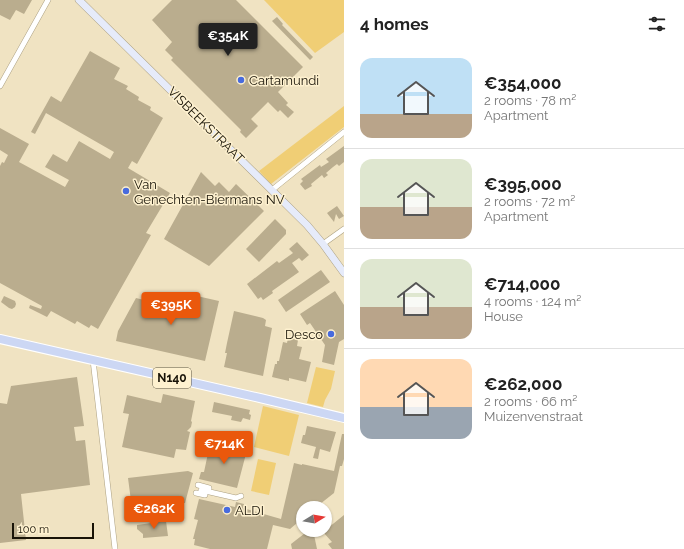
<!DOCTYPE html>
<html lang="en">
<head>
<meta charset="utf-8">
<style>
	body { margin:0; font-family:Raleway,sans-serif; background:#f6f6f6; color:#222; height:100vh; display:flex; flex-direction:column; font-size:15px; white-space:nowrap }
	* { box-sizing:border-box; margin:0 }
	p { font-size:13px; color:#767676 }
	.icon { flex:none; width:22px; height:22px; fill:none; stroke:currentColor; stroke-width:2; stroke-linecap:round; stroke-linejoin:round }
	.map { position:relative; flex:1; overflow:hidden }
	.drawer { display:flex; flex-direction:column; background:#fff; width:340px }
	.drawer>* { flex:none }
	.needle { width:26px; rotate:79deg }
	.buttons { position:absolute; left:296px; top:501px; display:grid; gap:8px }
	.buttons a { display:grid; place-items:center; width:36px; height:36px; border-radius:50%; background:#fff; box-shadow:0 1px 3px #0004; font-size:20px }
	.scale { position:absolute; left:12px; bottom:10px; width:82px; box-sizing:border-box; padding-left:4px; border:2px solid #181307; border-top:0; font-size:11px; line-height:14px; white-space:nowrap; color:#181307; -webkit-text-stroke:3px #fef1cf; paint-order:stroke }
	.price { position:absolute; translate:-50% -34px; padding:0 9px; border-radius:4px; background:#ea580c; color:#fff; font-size:13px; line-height:26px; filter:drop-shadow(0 1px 2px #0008) }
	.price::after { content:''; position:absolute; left:50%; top:24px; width:12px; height:9px; margin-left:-6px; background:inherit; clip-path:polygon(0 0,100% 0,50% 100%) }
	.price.current { background:#222; color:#fff }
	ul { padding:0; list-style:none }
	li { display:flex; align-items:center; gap:12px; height:100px; padding:0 16px }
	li+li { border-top:1px solid #e0e0e0 }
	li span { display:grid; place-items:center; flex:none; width:112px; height:80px; border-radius:12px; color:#555 }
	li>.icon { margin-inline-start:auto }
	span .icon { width:48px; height:48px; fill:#fffc; stroke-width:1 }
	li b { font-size:17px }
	h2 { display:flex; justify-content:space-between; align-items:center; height:48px; padding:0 16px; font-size:17px }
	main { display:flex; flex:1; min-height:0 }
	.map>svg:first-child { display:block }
	.green { fill:#f0ce75 }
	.building { fill:#baad8e }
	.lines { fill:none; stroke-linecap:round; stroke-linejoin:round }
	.street-casing { stroke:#ada182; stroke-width:6 }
	.secondary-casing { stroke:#ada182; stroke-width:8 }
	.primary-casing { stroke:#fff; stroke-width:10 }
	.street { stroke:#fff; stroke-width:5 }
	.secondary { stroke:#e6ebfa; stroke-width:7 }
	.primary { stroke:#ccd7f4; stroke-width:8 }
	.poi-dot { fill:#486bde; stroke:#fef1cf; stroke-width:1.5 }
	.labels { text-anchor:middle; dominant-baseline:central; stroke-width:3; stroke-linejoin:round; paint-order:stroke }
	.shield { fill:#fef1cf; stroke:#5d5643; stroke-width:1 }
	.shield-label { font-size:12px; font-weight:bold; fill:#181307 }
	.poi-label { font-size:13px; fill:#181307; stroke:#fef1cf; text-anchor:start }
	.street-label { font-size:13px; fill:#181307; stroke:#fef1cf }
</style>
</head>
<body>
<main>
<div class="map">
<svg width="344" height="549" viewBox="0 0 344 549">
	<rect width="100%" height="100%" fill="#f0e3c2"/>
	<g class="green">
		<path d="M 264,0 L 344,0 L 344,32 L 315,53 Z"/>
		<path d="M 344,106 L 344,127 L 271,184 L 259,171 Z"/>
		<path d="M 316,367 L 335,371 L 331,389 L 325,400 L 323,407 L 307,403 Z"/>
		<path d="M 263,406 L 299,415 L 289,456 L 254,447 Z"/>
		<path d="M 258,459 L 276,463 L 269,495 L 251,491 Z"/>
	</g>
	<g class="building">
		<path d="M 0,0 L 32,0 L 24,14 L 16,10 L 10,20 L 0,15 Z"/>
		<path d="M 172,0 L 236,0 L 303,67 L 278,92 L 288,103 L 286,105 L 294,112 L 288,118 L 280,110 L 278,112 L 268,102 L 251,119 L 258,126 L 246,138 L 240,132 L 241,130 L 171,60 L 173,58 L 165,50 L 172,42 L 152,20 Z"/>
		<path d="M 277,17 L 283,24 L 282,25 L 313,57 L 310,60 L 272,21 Z"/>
		<path d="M 90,51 L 120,68 L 114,79 L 128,86 L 126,89 L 139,97 L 138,100 L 151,107 L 150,110 L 163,118 L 137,164 L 132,161 L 128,168 L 170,193 L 146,233 L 151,235 L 98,329 L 91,325 L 89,328 L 77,321 L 75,324 L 51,311 L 47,317 L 29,308 L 30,305 L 41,309 L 42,306 L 0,283 L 0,166 L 2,162 L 4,163 L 8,155 L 0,150 L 0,128 L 29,144 L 19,162 L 65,187 L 69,180 L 45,167 L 53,154 L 67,162 L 79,141 L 110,159 L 114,152 L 46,113 L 35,134 L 31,132 L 51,96 L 61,102 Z"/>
		<path d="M 344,146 L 344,162 L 339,166 L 337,164 L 333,167 L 326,173 L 328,175 L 324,178 L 322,175 L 311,184 L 312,186 L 305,190 L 300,184 L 303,181 L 301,179 L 320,165 L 321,167 L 329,162 L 326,159 Z"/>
		<path d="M 201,172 L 215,186 L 219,182 L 229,192 L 236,184 L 264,211 L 209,266 L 164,239 Z"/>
		<path d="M 337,206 L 344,216 L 339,219 L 336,214 L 334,222 L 327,213 Z"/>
		<path d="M 275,219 L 286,230 L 286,234 L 259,262 L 246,249 Z"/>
		<path d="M 297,242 L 309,255 L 302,261 L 299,258 L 292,263 L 299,272 L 272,291 L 273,293 L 263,300 L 261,297 L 258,299 L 247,284 L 277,261 L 279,263 L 293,253 L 289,249 Z"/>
		<path d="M 321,270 L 330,282 L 286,312 L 278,300 Z"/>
		<path d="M 335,291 L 344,305 L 344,339 L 339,342 L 334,365 L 322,362 L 325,345 L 310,323 L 307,325 L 300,314 Z"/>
		<path d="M 188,294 L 219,301 L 205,361 L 116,341 L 118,331 L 136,298 L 148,301 L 149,296 L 185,305 Z"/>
		<path d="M 4,296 L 15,301 L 16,304 L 15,307 L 12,309 L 9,308 L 1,302 Z"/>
		<path d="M 234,311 L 263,318 L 266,320 L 265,326 L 272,328 L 263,376 L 224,367 L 227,353 L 225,353 L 227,343 Z"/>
		<path d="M 288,338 L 298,340 L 297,346 L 302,347 L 299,359 L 311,362 L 306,382 L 289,378 L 289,381 L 272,377 L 275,364 L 277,364 L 277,361 L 279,361 L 283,342 L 287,343 Z"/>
		<path d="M 77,377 L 84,426 L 74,427 L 76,441 L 85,440 L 90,485 L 21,494 L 26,540 L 0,543 L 0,403 L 7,404 L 11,386 Z"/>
		<path d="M 163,394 L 195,401 L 191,421 L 192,422 L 191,427 L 187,431 L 190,432 L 186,450 L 176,449 L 174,458 L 122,447 L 129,414 L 123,413 L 127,395 L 161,403 Z"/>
		<path d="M 214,402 L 250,410 L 249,414 L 251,415 L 250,420 L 243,418 L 241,422 L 231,420 L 232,416 L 212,412 Z"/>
		<path d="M 307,426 L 336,432 L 330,452 L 320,449 L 318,459 L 313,458 L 316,447 L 301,443 L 303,435 L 305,435 Z"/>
		<path d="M 342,434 L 344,434 L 344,459 L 342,466 L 340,466 L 334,493 L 315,508 L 303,508 L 303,518 L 290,529 L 273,525 L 267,549 L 210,549 L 194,545 L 195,539 L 193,539 L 198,520 L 194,519 L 199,499 L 235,507 L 236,502 L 244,504 L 243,508 L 281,519 L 294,463 L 302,465 L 302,464 L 334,471 Z"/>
		<path d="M 213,442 L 247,450 L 237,488 L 199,479 L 201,472 L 204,472 L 210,444 Z"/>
		<path d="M 188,471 L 193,473 L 185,503 L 148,508 L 147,499 L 131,501 L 128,478 Z"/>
		<path d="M 344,515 L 344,549 L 332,549 L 328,544 L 332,542 L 323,532 Z"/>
		<path d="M 166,521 L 168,536 L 143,538 L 143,534 L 137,529 L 137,525 Z"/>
		<path d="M 309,530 L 313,530 L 317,549 L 292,549 L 291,544 Z"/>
	</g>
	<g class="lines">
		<defs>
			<g id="street">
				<path d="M 0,86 L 48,0"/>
				<path d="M 272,190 L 344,132"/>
				<path d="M 323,244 L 344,229"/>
				<path d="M 93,360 L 115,549"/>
				<path d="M 198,485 L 209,488 L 209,489 L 202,488 L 201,490 L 236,498 L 241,496"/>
				<path d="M 196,493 L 205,495"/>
			</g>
			<path id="secondary" d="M 79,0 L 307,225 L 323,244 L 344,273"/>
			<path id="primary" d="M 0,339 L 260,398 L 344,418"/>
		</defs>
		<use href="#street" class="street-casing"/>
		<use href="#secondary" class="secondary-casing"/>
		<use href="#primary" class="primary-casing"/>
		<use href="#street" class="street"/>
		<use href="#secondary" class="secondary"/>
		<use href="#primary" class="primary"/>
	</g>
	<g class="poi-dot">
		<circle cx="241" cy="80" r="4"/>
		<circle cx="126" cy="191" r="4"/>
		<circle cx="331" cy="334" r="4"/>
		<circle cx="227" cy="510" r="4"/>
	</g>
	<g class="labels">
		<rect class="shield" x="153" y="368" width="38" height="20" rx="3"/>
		<g class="shield-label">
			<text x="172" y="378">N140</text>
		</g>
		<g class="poi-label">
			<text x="249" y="80">Cartamundi</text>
			<text x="134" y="184">Van<tspan x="134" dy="15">Genechten-Biermans NV</tspan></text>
			<text x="323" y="334" text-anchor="end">Desco</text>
			<text x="235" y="510">ALDI</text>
		</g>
		<g class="street-label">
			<text transform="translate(206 125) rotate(45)">VISBEEKSTRAAT</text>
		</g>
	</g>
</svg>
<div class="buttons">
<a><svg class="needle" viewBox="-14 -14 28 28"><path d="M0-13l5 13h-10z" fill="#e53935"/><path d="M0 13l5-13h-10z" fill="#767676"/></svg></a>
</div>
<div class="scale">100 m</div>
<b class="price current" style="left:228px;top:57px">€354K</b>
<b class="price" style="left:171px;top:326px">€395K</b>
<b class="price" style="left:224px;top:465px">€714K</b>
<b class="price" style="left:154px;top:530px">€262K</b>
</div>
<section class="drawer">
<h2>4 homes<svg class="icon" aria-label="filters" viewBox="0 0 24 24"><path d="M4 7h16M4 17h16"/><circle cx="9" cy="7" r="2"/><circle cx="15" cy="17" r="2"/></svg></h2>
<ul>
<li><span style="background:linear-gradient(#bfe0f5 70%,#b9a48a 0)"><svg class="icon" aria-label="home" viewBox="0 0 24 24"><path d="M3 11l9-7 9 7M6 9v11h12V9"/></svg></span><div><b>€354,000</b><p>2 rooms · 78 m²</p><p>Apartment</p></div></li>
<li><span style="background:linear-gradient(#dfe7d0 60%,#b9a48a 0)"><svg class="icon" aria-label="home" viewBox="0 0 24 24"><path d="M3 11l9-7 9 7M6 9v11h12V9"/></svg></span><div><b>€395,000</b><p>2 rooms · 72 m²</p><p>Apartment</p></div></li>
<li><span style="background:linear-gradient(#dfe7d0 60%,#b9a48a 0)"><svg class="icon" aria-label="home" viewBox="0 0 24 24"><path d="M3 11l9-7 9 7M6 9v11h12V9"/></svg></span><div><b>€714,000</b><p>4 rooms · 124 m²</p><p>House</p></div></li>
<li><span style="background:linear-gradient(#ffd9b3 60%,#9aa5b1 0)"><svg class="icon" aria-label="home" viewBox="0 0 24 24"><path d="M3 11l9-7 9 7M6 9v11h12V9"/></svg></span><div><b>€262,000</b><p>2 rooms · 66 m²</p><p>Muizenvenstraat</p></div></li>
</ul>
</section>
</main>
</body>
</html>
